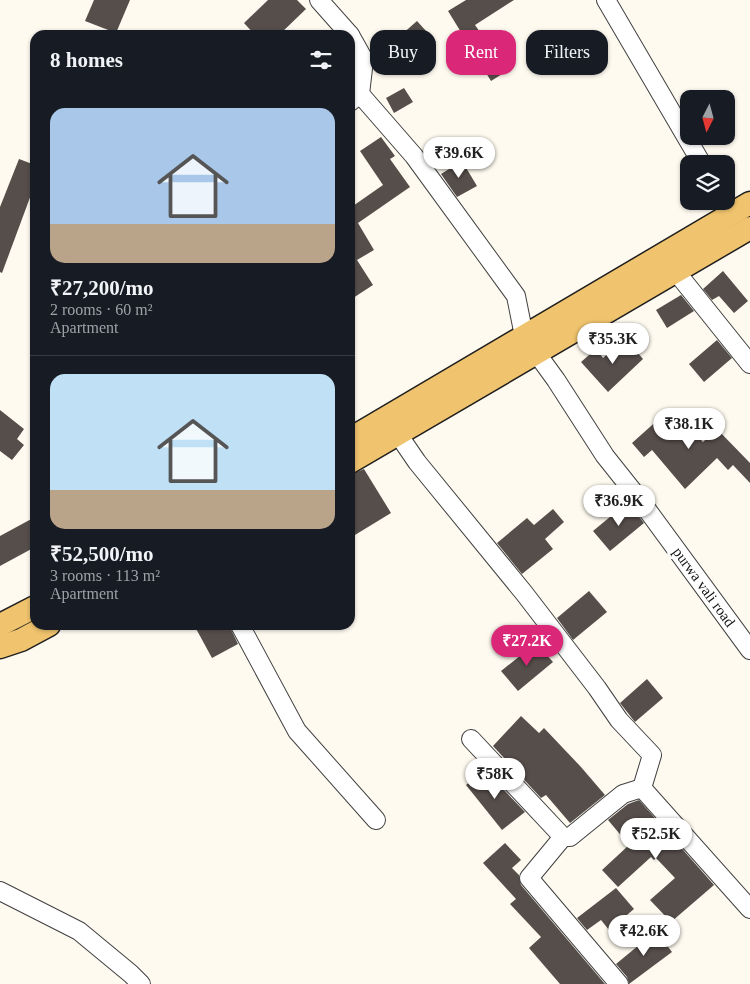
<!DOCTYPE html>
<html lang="en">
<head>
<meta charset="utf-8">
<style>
	body { margin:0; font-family:"Times New Roman",serif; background:#20242c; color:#f1f3f6; height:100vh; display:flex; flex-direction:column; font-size:19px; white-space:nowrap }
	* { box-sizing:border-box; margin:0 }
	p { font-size:16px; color:#9ea1a6 }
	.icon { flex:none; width:28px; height:28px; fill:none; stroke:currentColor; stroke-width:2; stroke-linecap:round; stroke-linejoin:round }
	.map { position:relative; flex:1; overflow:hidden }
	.drawer { position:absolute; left:30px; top:30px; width:325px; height:600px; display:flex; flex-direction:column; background:#171b24; border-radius:15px; box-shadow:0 1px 4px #0004 }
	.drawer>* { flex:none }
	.hud { position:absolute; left:370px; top:30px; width:305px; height:45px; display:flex; gap:10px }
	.needle { width:32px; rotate:186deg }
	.tools { position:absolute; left:680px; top:90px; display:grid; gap:10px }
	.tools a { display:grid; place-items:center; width:55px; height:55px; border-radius:10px; background:#171b24; box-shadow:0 1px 4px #0004; font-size:25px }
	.price { position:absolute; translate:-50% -42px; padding:0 11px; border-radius:18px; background:#fff; color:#222; font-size:16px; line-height:32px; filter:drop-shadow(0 1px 2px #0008) }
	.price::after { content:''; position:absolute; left:50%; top:30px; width:15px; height:11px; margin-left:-8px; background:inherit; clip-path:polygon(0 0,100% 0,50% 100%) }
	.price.active { background:#db2777; color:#fff }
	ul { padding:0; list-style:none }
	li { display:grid; align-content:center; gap:10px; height:265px; padding:0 20px }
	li+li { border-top:1px solid #363941 }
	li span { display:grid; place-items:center; height:155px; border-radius:15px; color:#555 }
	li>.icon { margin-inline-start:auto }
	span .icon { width:90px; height:90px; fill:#fffc; stroke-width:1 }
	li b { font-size:21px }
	h2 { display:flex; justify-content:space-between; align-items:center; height:60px; padding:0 20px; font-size:21px }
	.tag { padding:0 18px; border-radius:15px; background:#171b24; box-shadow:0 1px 4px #0004; font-size:18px; line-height:45px }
	.tag.active { background:#db2777; color:#fff }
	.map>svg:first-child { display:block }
	.building { fill:#564e4b }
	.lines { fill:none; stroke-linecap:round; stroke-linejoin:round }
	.minor-casing { stroke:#414141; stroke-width:20 }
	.major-casing { stroke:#1f1f1f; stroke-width:25 }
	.minor { stroke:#fff; stroke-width:18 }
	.major { stroke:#f0c46e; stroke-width:22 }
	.labels { text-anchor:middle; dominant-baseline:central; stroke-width:5; stroke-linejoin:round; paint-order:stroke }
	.street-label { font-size:15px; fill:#0e0e0e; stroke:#fff }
</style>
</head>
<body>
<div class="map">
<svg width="750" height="984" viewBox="0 0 750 984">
	<rect width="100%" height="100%" fill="#fefaf0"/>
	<g class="building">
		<path d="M 94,0 L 130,0 L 116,33 L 85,21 Z"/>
		<path d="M 268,0 L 297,0 L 306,9 L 279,35 L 255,35 L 244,23 Z"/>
		<path d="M 466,0 L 514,0 L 475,25 L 507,71 L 491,81 L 448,11 Z"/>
		<path d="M 417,21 L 436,42 L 403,70 L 384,50 Z"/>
		<path d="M 404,88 L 413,102 L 394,113 L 386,98 Z"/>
		<path d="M 381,137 L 395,156 L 390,159 L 410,187 L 358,223 L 374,250 L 357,260 L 373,285 L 350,300 L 350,208 L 383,185 L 360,151 Z"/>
		<path d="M 19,159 L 35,165 L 35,184 L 2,273 L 0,272 L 0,207 Z"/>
		<path d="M 462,161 L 477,186 L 457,197 L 441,174 Z"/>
		<path d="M 723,271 L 748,301 L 734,313 L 719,296 L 712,300 L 703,289 Z"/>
		<path d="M 681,295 L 694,311 L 667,328 L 656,310 Z"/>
		<path d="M 626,339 L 643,359 L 608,392 L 581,362 L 596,349 L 603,358 Z"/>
		<path d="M 717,340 L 732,358 L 704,382 L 689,364 Z"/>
		<path d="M 670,409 L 703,442 L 717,429 L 750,463 L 750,483 L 733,465 L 728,470 L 717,458 L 685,489 L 652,450 L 644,457 L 632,443 Z"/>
		<path d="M 0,410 L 24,429 L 17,439 L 24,445 L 12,460 L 0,451 Z"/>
		<path d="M 364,469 L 391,513 L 350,538 L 350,475 Z"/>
		<path d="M 628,502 L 644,523 L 610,551 L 593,531 Z"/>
		<path d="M 553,509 L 564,522 L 545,539 L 553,549 L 522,574 L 497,543 L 527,518 L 534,525 Z"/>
		<path d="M 35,517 L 35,547 L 0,566 L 0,536 Z"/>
		<path d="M 589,591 L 607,612 L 573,640 L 557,618 Z"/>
		<path d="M 194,625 L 229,625 L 238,644 L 212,658 Z"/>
		<path d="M 536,643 L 553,662 L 518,691 L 501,671 Z"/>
		<path d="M 647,679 L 663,698 L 635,722 L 620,703 Z"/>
		<path d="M 521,716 L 539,733 L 544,728 L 581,767 L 605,795 L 570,823 L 546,795 L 541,798 L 493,746 Z"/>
		<path d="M 485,770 L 525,812 L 502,830 L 466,785 Z"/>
		<path d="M 639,800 L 714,885 L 671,922 L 650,900 L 675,878 L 656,858 L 654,860 L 651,857 L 618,887 L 602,870 L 629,845 L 608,820 L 628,804 Z"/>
		<path d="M 505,843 L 521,860 L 512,868 L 519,875 L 521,885 L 605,984 L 560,984 L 529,948 L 541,937 L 510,904 L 516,899 L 483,863 Z"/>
		<path d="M 616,888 L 634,909 L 609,930 L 601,920 L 587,930 L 577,918 Z"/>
		<path d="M 656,931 L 672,952 L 629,984 L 627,977 L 616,964 Z"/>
	</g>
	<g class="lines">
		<defs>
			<g id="minor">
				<path d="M 319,0 L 350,35"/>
				<path d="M 606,0 L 702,164"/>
				<path d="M 350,35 L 364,60 L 360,94 L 350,102"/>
				<path d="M 360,94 L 414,156 L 516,296 L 524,336 L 556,380 L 605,456 L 640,500 L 750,650"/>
				<path d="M 669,263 L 750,364"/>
				<path d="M 391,424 L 417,462 L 524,593 L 597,688 L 619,720 L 652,755 L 642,788"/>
				<path d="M 240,625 L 297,731 L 376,820"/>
				<path d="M 471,739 L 563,837 L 570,837 L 623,794 L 642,788"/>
				<path d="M 642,788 L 750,909"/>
				<path d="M 563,837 L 529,878 L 619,984"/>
				<path d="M 0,891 L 79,931 L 131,974 L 141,984"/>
			</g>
			<g id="major">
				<path d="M 350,439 L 750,203"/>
				<path d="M 350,462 L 750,228"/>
				<path d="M 0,625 L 35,607"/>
				<path d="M 0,647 L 21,640 L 49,625"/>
			</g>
		</defs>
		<use href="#minor" class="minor-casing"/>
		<use href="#major" class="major-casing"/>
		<use href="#minor" class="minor"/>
		<use href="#major" class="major"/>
	</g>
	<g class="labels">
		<g class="street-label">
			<text transform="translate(704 587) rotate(54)">purwa vali road</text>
		</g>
	</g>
</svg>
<div class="tools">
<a><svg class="needle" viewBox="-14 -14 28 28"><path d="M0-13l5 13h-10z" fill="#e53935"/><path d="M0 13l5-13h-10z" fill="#9ea1a6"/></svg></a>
<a><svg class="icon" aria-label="layers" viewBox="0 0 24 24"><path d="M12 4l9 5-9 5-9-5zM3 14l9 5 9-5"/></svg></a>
</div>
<b class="price" style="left:459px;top:179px">₹39.6K</b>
<b class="price" style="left:613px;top:365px">₹35.3K</b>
<b class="price" style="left:689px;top:450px">₹38.1K</b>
<b class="price" style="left:619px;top:527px">₹36.9K</b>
<b class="price active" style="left:527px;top:667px">₹27.2K</b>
<b class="price" style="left:495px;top:800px">₹58K</b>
<b class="price" style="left:656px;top:860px">₹52.5K</b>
<b class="price" style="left:644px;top:957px">₹42.6K</b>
<div class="hud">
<a class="tag">Buy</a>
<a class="tag active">Rent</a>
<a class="tag">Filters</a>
</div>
<section class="drawer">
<h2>8 homes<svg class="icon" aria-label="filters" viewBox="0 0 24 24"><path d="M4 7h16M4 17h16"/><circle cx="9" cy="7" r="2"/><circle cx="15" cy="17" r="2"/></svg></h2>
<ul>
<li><span style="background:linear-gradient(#a9c7e8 75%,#b9a48a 0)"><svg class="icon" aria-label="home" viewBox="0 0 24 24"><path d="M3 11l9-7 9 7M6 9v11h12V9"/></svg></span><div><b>₹27,200/mo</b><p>2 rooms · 60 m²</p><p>Apartment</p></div></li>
<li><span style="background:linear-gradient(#bfe0f5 75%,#b9a48a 0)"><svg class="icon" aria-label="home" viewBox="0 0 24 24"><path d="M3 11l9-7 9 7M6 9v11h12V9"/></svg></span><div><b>₹52,500/mo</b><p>3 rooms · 113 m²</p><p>Apartment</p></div></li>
</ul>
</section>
</div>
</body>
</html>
